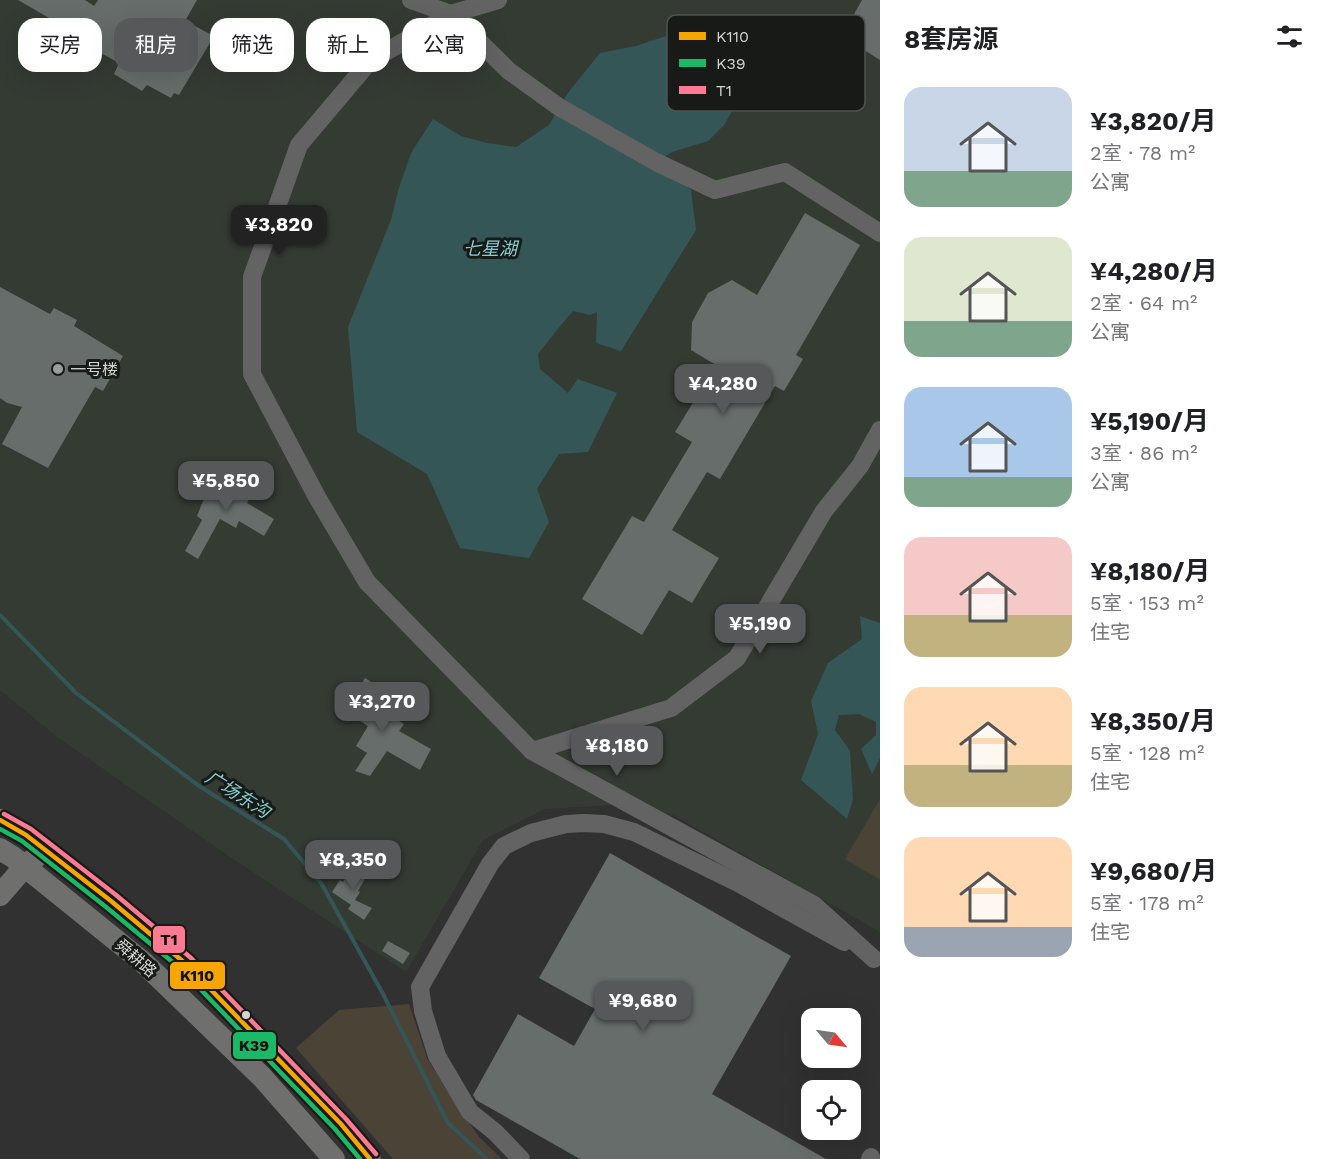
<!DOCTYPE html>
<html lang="zh">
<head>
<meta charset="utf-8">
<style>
	body { margin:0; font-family:"Work Sans","Noto Sans SC",sans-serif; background:#f2f2f2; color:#202124; height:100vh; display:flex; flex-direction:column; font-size:22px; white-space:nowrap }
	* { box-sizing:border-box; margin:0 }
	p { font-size:20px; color:#757577 }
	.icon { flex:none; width:33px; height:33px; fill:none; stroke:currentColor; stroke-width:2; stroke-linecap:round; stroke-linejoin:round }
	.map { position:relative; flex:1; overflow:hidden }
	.panel { display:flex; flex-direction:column; background:#fff; width:450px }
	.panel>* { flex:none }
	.hud { position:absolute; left:18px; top:18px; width:570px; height:54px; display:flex; gap:12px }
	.needle { width:39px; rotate:119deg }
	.buttons { position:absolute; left:801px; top:1008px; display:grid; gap:12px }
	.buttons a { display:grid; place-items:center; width:60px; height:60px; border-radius:12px; background:#fff; box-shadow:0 6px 24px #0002; font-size:30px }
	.price { position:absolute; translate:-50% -51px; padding:0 14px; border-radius:12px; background:#575859; color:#fff; font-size:20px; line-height:39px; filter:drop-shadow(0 2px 3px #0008) }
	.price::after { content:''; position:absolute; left:50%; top:36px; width:18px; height:14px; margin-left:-9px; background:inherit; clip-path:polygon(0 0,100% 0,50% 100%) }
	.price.active { background:#222; color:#fff }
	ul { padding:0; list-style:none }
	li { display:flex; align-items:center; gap:18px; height:150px; padding:0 24px }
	li span { display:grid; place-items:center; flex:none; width:168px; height:120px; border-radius:18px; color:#555 }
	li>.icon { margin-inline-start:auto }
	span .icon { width:72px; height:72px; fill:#fffc; stroke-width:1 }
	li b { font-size:26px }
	h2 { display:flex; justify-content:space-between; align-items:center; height:72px; padding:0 24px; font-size:26px }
	.tag { padding:0 21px; border-radius:18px; background:#fff; box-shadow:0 6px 24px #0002; font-size:21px; line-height:54px }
	.tag.active { background:#575859; color:#fff }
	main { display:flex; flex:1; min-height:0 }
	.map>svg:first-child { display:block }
	.built { fill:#343b33 }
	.green { fill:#4a4336 }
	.water { fill:#355657 }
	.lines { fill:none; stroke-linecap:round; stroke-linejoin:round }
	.stream { stroke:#355657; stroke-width:4 }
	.building { fill:#666d6a }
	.minor { stroke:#636363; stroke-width:18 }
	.major { stroke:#6f6f6e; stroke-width:22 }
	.bus-1-casing { stroke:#181a18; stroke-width:9 }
	.bus-2-casing { stroke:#181a18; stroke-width:9 }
	.bus-3-casing { stroke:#181a18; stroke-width:9 }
	.bus-1 { stroke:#f7a600; stroke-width:4.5 }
	.bus-2 { stroke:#1ab867; stroke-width:4.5 }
	.bus-3 { stroke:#fe7a93; stroke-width:4.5 }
	.poi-dot { fill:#9a9c99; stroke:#181a18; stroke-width:2 }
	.bus-dot { fill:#d3d5d2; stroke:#181a18; stroke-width:2 }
	.labels { text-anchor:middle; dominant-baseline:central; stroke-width:6; stroke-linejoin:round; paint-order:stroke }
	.poi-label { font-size:16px; fill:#d3d5d2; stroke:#181a18; text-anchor:start }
	.street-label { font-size:16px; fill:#d3d5d2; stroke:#181a18 }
	.water-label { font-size:18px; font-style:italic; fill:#86ced1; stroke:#181a18 }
	.key { fill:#181a18; stroke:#505250; stroke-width:1.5 }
	.key-label { font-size:16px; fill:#d3d5d2 }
	.line-badge { stroke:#181a18; stroke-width:2 }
	.pale-badge-label { font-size:16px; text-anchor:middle; font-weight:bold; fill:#111 }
</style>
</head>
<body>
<main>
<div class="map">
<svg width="880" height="1159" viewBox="0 0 880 1159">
	<rect width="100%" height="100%" fill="#303130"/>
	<path class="built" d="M 0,0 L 880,0 L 880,932 L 675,816 L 632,804 L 545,809 L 483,840 L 406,972 L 230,857 L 57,737 L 0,690 Z"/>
	<g class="green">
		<path d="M 880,799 L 880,880 L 845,859 Z"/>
		<path d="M 409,1004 L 427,1058 L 454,1102 L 480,1138 L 502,1159 L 393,1159 L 296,1048 L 339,1010 Z"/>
	</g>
	<g class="water">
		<path d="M 681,31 L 720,44 L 734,68 L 741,96 L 724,125 L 708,141 L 672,152 L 656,162 L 691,190 L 696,230 L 621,351 L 596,343 L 597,312 L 590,315 L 573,311 L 561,325 L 538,354 L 540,369 L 568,393 L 578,379 L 617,393 L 588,452 L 559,454 L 537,489 L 549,522 L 529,558 L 460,548 L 427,474 L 357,432 L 348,327 L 391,220 L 398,191 L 411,153 L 433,119 L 461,136 L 487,143 L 516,147 L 549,125 L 567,94 L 600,53 L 636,46 Z"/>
		<path d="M 860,616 L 880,623 L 880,758 L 872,774 L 861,749 L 876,735 L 876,722 L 859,714 L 839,715 L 835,730 L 850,751 L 853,799 L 847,819 L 801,780 L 818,734 L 811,701 L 828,663 L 862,639 Z"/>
	</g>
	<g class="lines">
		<path class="stream" d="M 0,615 L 76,693 L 199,786 L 284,839 L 321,883 L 382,992 L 448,1123 L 487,1159"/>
	</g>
	<g class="building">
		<path d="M 18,0 L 85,0 L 94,6 L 98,0 L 197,0 L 185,21 L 214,36 L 179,95 L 174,93 L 171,98 L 147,85 L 142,91 L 114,74 L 119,63 L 92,48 L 94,44 Z"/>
		<path d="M 862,0 L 880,0 L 880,60 L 842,36 Z"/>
		<path d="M 805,213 L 860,245 L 796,355 L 803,359 L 784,391 L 775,386 L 720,479 L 707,472 L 672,530 L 719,558 L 692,603 L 669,590 L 642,635 L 582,599 L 632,516 L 644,522 L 692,442 L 675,432 L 716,365 L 691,350 L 692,322 L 708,293 L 732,280 L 757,295 Z"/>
		<path d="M 0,287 L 50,314 L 54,308 L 77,320 L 74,326 L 123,356 L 103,391 L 95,387 L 48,468 L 2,444 L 22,407 L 7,403 L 0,398 Z"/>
		<path d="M 227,476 L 234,477 L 249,486 L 244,493 L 251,496 L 247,503 L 274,519 L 264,536 L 239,521 L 236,528 L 220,519 L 198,559 L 185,551 L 202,520 L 197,516 L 203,501 L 209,491 L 206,484 L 219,477 Z"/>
		<path d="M 365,678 L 379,687 L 370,704 L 404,724 L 399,731 L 431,749 L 420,770 L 387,751 L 370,776 L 355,771 L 367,753 L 356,746 L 368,726 L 344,711 Z"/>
		<path d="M 610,853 L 791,956 L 712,1094 L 826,1159 L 580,1159 L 476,1100 L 473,1095 L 518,1014 L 574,1046 L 595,1009 L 539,978 Z"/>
		<path d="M 352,864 L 368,873 L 358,891 L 360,892 L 355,900 L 372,908 L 364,920 L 348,909 L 351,905 L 332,892 L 340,880 L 343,882 Z"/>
		<path d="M 388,941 L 410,953 L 403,964 L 382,951 Z"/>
	</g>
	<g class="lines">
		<g class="minor">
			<path d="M 411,0 L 451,14 L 509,71 L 559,107 L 656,162 L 715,190 L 785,172 L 880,233"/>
			<path d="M 498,0 L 451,14 L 370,61 L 299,145 L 252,277 L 252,374 L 317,497 L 367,582 L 532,751 L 814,905 L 874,959"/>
			<path d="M 532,751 L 671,708 L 737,658 L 824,511 L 860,466 L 880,430"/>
			<path d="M 521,1159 L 495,1132 L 470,1112 L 437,1056 L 423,1011 L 420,987 L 490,864 L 504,846 L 531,833 L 566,824 L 584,823 L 604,824 L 634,832 L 738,883 L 844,942"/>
			<path d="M 870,1159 L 871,1157"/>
		</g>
		<g class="major">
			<path d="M 0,820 L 26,835 L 111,901 L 186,964 L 341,1124 L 370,1159"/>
			<path d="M 0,849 L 13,857 L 143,962 L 262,1077 L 334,1159"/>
			<path d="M 0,895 L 25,866 L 36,857"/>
		</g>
		<defs>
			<path id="bus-1" d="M 0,820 L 26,835 L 111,901 L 186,964 L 341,1124 L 370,1159"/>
			<path id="bus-2" d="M 0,829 L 22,841 L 106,907 L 181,969 L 335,1129 L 360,1159"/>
			<path id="bus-3" d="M 4,814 L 31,829 L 116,895 L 191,958 L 346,1119 L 376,1154"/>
		</defs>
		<use href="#bus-1" class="bus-1-casing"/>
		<use href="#bus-2" class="bus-2-casing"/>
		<use href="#bus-3" class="bus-3-casing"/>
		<use href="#bus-1" class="bus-1"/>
		<use href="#bus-2" class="bus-2"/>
		<use href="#bus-3" class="bus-3"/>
	</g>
	<circle class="poi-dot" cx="58" cy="369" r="6"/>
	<circle class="bus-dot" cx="246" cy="1015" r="5"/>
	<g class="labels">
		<g class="poi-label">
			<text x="70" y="369">一号楼</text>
		</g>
		<g class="street-label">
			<text transform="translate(136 958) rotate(41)">舜耕路</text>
		</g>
		<g class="water-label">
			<text x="490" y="248">七星湖</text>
			<text transform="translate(238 794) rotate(32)">广场东沟</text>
		</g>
	</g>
	<rect x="667" y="15" width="198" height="96" rx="9" class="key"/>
	<rect x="679" y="32" width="27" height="8" fill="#f7a600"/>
	<rect x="679" y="59" width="27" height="8" fill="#1ab867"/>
	<rect x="679" y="86" width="27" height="8" fill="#fe7a93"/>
	<g class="key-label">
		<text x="716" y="42">K110</text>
		<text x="716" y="69">K39</text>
		<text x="716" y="96">T1</text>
	</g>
	<g class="line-badge">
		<rect x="152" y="925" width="34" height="29" rx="6" fill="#fe7a93"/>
		<rect x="169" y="961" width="57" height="29" rx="6" fill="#f7a600"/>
		<rect x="232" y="1031" width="45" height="29" rx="6" fill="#1ab867"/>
	</g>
	<g class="pale-badge-label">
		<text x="169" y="945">T1</text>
		<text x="197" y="981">K110</text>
		<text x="254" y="1051">K39</text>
	</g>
</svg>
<div class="buttons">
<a><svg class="needle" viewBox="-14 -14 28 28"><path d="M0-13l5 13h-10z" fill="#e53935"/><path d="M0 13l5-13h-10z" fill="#757577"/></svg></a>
<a><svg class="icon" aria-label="locate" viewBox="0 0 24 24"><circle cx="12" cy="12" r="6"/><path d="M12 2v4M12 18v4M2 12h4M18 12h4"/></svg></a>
</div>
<b class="price active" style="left:279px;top:256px">¥3,820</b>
<b class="price" style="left:723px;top:415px">¥4,280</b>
<b class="price" style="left:226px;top:512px">¥5,850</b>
<b class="price" style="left:760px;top:655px">¥5,190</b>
<b class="price" style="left:382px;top:733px">¥3,270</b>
<b class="price" style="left:617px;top:777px">¥8,180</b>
<b class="price" style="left:353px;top:891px">¥8,350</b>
<b class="price" style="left:643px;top:1032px">¥9,680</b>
<div class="hud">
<a class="tag">买房</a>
<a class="tag active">租房</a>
<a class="tag">筛选</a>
<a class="tag">新上</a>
<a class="tag">公寓</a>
</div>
</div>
<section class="panel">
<h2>8套房源<svg class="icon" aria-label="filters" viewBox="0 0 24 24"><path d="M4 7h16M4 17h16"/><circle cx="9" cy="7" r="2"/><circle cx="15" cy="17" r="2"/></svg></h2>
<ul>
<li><span style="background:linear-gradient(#c9d6e8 70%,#7fa58c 0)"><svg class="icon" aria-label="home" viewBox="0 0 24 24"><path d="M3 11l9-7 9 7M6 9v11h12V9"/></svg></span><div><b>¥3,820/月</b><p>2室 · 78 m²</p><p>公寓</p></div></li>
<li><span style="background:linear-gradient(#dfe7d0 70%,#7fa58c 0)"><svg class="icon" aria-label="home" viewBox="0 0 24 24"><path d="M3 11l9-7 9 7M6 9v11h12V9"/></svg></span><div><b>¥4,280/月</b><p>2室 · 64 m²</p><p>公寓</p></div></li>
<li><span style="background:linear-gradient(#a9c7e8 75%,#7fa58c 0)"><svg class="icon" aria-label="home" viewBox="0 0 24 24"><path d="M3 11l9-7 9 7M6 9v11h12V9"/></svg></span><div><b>¥5,190/月</b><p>3室 · 86 m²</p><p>公寓</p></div></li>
<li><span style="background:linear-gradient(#f6c9c9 65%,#c2b280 0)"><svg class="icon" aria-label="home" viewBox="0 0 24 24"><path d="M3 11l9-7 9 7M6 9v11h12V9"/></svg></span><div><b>¥8,180/月</b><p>5室 · 153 m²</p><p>住宅</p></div></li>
<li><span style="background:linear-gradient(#ffd9b3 65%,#c2b280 0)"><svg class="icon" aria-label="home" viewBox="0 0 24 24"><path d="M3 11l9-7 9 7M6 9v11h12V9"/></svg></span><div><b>¥8,350/月</b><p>5室 · 128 m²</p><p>住宅</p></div></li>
<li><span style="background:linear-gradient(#ffd9b3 75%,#9aa5b1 0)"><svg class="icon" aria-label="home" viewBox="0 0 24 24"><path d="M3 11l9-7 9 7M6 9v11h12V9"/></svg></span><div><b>¥9,680/月</b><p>5室 · 178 m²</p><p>住宅</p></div></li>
</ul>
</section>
</main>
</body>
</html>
